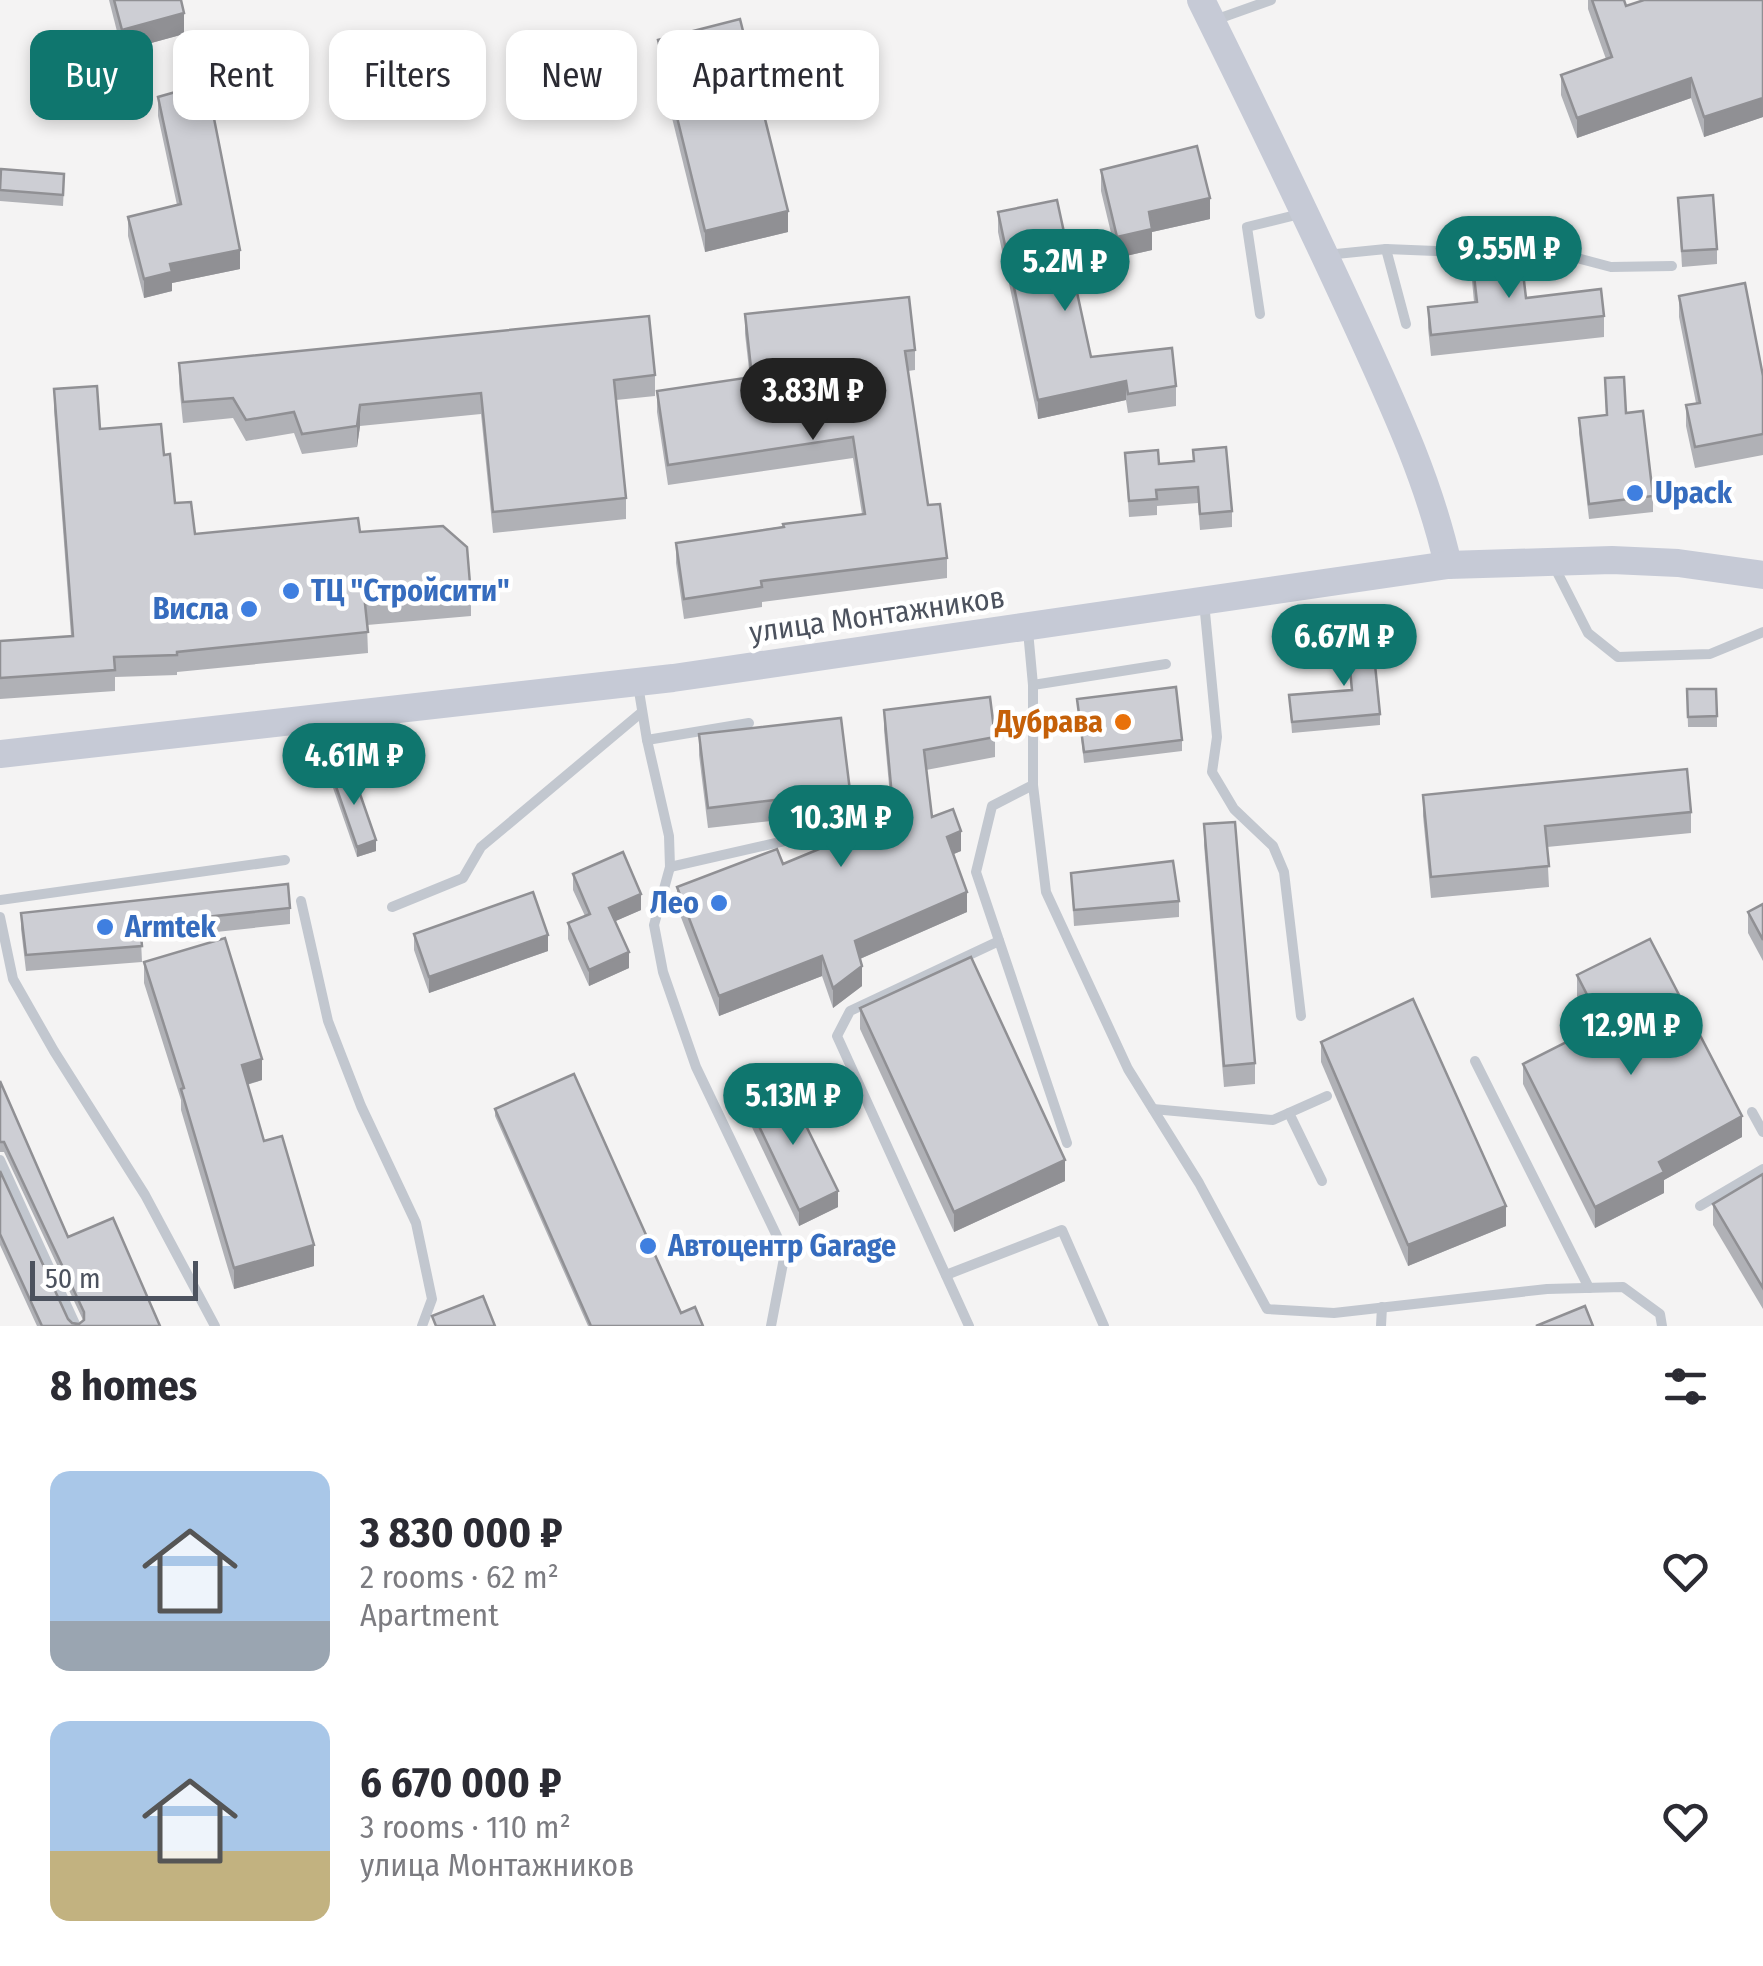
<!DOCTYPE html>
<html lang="en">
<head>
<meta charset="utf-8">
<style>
	body { margin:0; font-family:"Fira Sans Condensed",sans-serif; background:#f7f7f7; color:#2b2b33; height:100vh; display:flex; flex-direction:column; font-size:38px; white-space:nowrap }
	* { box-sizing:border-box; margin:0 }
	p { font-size:32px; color:#7c7c81 }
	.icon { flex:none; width:55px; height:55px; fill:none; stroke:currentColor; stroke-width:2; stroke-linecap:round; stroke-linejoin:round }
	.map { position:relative; height:1326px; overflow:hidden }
	.panel { display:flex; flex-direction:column; background:#fff; flex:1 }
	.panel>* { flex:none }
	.hud { position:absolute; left:30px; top:30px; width:1000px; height:90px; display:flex; gap:20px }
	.scale { position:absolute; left:30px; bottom:25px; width:168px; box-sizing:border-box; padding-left:10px; border:5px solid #4c525e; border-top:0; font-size:28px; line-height:35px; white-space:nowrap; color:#4c525e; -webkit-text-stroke:8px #fff; paint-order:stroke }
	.price { position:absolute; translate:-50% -85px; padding:0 22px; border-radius:35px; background:#0f766e; color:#fff; font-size:32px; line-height:65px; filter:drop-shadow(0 2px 5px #0008) }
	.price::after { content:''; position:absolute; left:50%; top:60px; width:30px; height:22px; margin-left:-15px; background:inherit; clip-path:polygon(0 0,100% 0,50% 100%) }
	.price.on { background:#222; color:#fff }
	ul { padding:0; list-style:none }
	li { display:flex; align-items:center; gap:30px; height:250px; padding:0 50px }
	li span { display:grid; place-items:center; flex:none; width:280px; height:200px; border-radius:20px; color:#555 }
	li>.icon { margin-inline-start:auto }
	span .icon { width:120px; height:120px; fill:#fffc; stroke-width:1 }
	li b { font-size:42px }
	h2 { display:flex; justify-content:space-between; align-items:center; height:120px; padding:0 50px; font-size:42px }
	.tag { padding:0 35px; border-radius:20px; background:#fff; box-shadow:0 5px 15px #0003; font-size:35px; line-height:90px }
	.tag.on { background:#0f766e; color:#fff }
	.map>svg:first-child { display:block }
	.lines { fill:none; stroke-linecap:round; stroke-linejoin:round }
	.service { stroke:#c2c7cf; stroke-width:10 }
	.secondary { stroke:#c6cad6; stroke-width:28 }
	.wall { fill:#b0b1b6 }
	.shaded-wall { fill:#909094 }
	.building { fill:#cdced4; stroke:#909094; stroke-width:2.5 }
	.shop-dot { fill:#3f7fe0; stroke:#fff; stroke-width:4 }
	.food-dot { fill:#e8710a; stroke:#fff; stroke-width:4 }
	.labels { text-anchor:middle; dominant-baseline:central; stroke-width:9; stroke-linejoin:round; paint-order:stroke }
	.shop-label { font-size:30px; font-weight:bold; fill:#366cbe; stroke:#fff; text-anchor:start }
	.street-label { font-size:30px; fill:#4c525e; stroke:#fff }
	.food-label { font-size:30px; font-weight:bold; fill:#c56008; stroke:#fff; text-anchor:end }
</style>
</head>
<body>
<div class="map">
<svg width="1763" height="1326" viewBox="0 0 1763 1326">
	<rect width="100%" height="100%" fill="#f4f3f3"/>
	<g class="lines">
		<g class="service">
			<path d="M 1212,21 L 1271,0"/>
			<path d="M 1386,249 L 1460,252 L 1539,248 L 1611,267 L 1672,266"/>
			<path d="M 1326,255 L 1386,249 L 1406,324"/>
			<path d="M 1260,314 L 1247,227 L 1304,213"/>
			<path d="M 1554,566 L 1588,633 L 1618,657 L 1710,654 L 1763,632"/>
			<path d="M 1204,602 L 1217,737 L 1212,772 L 1234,809 L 1273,846 L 1284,872 L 1301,1016"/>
			<path d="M 1028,631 L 1033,685 L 1033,785 L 1046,892 L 1128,1069 L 1199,1183 L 1267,1309 L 1334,1313 L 1547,1289 L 1623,1287 L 1660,1314 L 1662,1326"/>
			<path d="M 638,685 L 647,740 L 669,836 L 670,867 L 654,925 L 663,972 L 696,1067 L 785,1253 L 771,1326"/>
			<path d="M 1033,685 L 1166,664"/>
			<path d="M 647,740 L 749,723"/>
			<path d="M 1033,785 L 992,806 L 976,872 L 1067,1143"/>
			<path d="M 670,867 L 789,840 L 861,835"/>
			<path d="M 0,900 L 285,860"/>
			<path d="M 301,901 L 328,1021 L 361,1106 L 416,1223 L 432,1299 L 422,1326"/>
			<path d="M 392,907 L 463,878 L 481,847 L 642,712"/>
			<path d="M 0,917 L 13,979 L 54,1051 L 145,1195 L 215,1326"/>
			<path d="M 1475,1061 L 1589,1288"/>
			<path d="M 1153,1109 L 1273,1120 L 1327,1096"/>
			<path d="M 1752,1112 L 1763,1132"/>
			<path d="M 1289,1113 L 1322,1181"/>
			<path d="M 0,1160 L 76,1326"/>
			<path d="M 1700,1206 L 1763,1169"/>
			<path d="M 946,1275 L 1062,1230 L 1104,1326"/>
			<path d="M 969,1326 L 837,1036 L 850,1011 L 999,941"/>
			<path d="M 1381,1326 L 1382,1307"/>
		</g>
		<g class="secondary">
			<path d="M 1201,0 C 1254,107 1306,214 1356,323 C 1392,402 1429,480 1448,565"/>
			<path d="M 0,754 L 673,678 L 1448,565 L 1612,560 L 1678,563 L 1763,575"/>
		</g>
	</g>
	<g class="wall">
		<path d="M 109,0 L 181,0 L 184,34 L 122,51 Z"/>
		<path d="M 1588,0 L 1624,0 L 1626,6 L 1763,0 L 1763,117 L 1704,137 L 1691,98 L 1577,138 L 1561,95 L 1561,75 L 1606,59 L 1588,9 Z"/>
		<path d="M 658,40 L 788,232 L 705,252 L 658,61 Z"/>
		<path d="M 158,97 L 240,269 L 172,283 L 172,291 L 144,298 L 128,236 L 128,217 L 177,205 L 158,116 Z"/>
		<path d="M 1101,170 L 1210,219 L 1152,232 L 1152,250 L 1117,258 L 1101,191 Z"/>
		<path d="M 64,185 L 63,206 L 0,201 L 0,187 Z"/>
		<path d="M 1678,198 L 1717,249 L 1717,264 L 1682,267 Z"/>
		<path d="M 998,212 L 1091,357 L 1176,386 L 1176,406 L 1128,413 L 1126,400 L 1038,419 L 998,232 Z"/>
		<path d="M 1471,249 L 1500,266 L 1526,298 L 1604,316 L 1604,337 L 1431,356 L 1428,328 L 1428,307 L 1474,302 L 1471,270 Z"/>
		<path d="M 1679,296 L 1763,376 L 1763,455 L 1695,468 L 1686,426 L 1686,405 L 1696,403 L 1679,317 Z"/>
		<path d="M 745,314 L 915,350 L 915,370 L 908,371 L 928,505 L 947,558 L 947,578 L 762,602 L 762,607 L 684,619 L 676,563 L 676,543 L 862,514 L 853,458 L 668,485 L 657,412 L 657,391 L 750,378 L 745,334 Z"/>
		<path d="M 179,363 L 655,375 L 655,396 L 616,400 L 626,498 L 626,519 L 493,533 L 481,414 L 360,426 L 357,447 L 302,454 L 294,433 L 246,441 L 233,418 L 183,423 L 179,384 Z"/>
		<path d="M 1605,378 L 1626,413 L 1653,496 L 1653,512 L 1589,519 L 1579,433 L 1579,418 L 1606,415 Z"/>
		<path d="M 54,389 L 100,429 L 164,455 L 175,503 L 195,534 L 360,532 L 471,596 L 471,616 L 367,625 L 368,653 L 177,672 L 177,675 L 115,677 L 115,691 L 0,699 L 0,641 L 71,636 L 54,410 Z"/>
		<path d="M 1193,450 L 1232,511 L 1232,527 L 1200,530 L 1198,503 L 1157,506 L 1157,515 L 1129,517 L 1125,453 L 1159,464 L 1193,462 Z"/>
		<path d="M 1347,637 L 1380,714 L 1380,725 L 1292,733 L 1289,695 L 1351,690 Z"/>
		<path d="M 1687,689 L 1717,716 L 1717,727 L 1688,727 Z"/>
		<path d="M 1077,699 L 1182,740 L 1182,751 L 1084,763 Z"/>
		<path d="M 884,710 L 995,737 L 995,757 L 926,770 L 932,817 L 961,851 L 953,854 L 967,912 L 860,959 L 862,986 L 833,1008 L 822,976 L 719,1016 L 677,907 L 677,887 L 783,864 L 892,818 L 884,730 Z"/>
		<path d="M 699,734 L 850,791 L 850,812 L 708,828 L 699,755 Z"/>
		<path d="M 332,775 L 376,851 L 357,857 L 332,785 Z"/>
		<path d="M 1423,795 L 1691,812 L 1691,833 L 1547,847 L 1549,887 L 1431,898 L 1423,816 Z"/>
		<path d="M 1204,824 L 1255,1063 L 1255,1084 L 1224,1087 L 1204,845 Z"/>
		<path d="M 1071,873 L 1179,901 L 1179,917 L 1074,926 Z"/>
		<path d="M 573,874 L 641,910 L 615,921 L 629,968 L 589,986 L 568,939 L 568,923 L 585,916 L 573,890 Z"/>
		<path d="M 1763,904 L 1763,961 L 1748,933 L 1748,912 Z"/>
		<path d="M 290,908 L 290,924 L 141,940 L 142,962 L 26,971 L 21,929 L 21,913 Z"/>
		<path d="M 414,934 L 548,951 L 429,993 L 414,950 Z"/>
		<path d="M 144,962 L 262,1080 L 247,1085 L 264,1141 L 314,1266 L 234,1289 L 181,1110 L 181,1100 L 144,983 Z"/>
		<path d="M 1577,975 L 1742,1137 L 1664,1180 L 1664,1193 L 1595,1228 L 1523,1084 L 1523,1064 L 1593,1029 L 1577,996 Z"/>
		<path d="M 860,1008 L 1065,1181 L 954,1232 L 860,1029 Z"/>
		<path d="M 1321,1042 L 1506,1226 L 1408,1266 L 1321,1062 Z"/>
		<path d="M 0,1081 L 68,1237 L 160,1326 L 37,1326 L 0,1245 L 0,1171 L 68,1319 L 72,1323 L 79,1324 L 83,1320 L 4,1152 L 0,1152 Z"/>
		<path d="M 748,1103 L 838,1207 L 799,1226 L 748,1119 Z"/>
		<path d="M 495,1109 L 681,1313 L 703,1326 L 588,1326 L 495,1116 Z"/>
		<path d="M 1763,1174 L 1763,1309 L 1713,1225 L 1713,1204 Z"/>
	</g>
	<g class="shaded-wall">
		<path d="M 184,13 L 184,34 L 122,51 L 122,30 Z"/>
		<path d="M 1691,78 L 1691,98 L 1577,138 L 1577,118 Z"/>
		<path d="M 1763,98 L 1763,117 L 1704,137 L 1704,117 Z"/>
		<path d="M 1210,198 L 1210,219 L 1152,232 L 1152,250 L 1117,258 L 1117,237 L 1149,212 Z"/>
		<path d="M 788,211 L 788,232 L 705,252 L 705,231 Z"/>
		<path d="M 240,250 L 240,269 L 172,283 L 172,291 L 144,298 L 144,279 L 170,264 Z"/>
		<path d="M 1126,381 L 1126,400 L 1038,419 L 1038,400 Z"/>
		<path d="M 360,405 L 360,426 L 357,447 L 357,426 Z"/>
		<path d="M 961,831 L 961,851 L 947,857 L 947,837 Z"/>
		<path d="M 376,840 L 376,851 L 357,857 L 357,847 Z"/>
		<path d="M 967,892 L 967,912 L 855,961 L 855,941 Z"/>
		<path d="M 641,894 L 641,910 L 609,924 L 609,908 Z"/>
		<path d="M 548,935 L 548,951 L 429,993 L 429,977 Z"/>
		<path d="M 629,952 L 629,968 L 589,986 L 589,970 Z"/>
		<path d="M 822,956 L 822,976 L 719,1016 L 719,996 Z"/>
		<path d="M 862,966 L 862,986 L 833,1008 L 833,988 Z"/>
		<path d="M 262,1059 L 262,1080 L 242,1086 L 242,1065 Z"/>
		<path d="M 1742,1116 L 1742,1137 L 1664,1180 L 1664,1193 L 1595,1228 L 1595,1207 L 1659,1162 Z"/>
		<path d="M 1065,1160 L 1065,1181 L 954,1232 L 954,1212 Z"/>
		<path d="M 838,1191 L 838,1207 L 799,1226 L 799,1210 Z"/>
		<path d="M 1506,1206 L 1506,1226 L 1408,1266 L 1408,1245 Z"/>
		<path d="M 314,1245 L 314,1266 L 234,1289 L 234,1268 Z"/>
	</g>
	<g class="building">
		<path d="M 114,0 L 181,0 L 184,13 L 122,30 Z"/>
		<path d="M 1592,0 L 1624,0 L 1626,6 L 1644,0 L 1763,0 L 1763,98 L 1704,117 L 1691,78 L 1577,118 L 1561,75 L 1612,57 Z"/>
		<path d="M 740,19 L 788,211 L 705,231 L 658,40 Z"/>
		<path d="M 207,83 L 240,250 L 170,264 L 172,272 L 144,279 L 128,217 L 181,204 L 158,97 Z"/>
		<path d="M 1197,146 L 1210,198 L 1149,212 L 1152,229 L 1117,237 L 1101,170 Z"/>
		<path d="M 1,169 L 64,174 L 63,195 L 0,190 Z"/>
		<path d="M 1713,195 L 1717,249 L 1682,251 L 1678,198 Z"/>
		<path d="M 1057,200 L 1091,357 L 1172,348 L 1176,386 L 1128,394 L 1126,381 L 1038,400 L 998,212 Z"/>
		<path d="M 1498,246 L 1500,266 L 1522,264 L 1526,298 L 1601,289 L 1604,316 L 1431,335 L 1428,307 L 1477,302 L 1471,249 Z"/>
		<path d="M 1745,283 L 1763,376 L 1763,434 L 1695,447 L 1686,405 L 1700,403 L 1679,296 Z"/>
		<path d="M 909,297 L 915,350 L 905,351 L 928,505 L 940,504 L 947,558 L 761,581 L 762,587 L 684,599 L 676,543 L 784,527 L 783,524 L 865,514 L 853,437 L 668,465 L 657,391 L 752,377 L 745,314 Z"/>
		<path d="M 649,316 L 655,375 L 614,380 L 626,498 L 493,512 L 481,393 L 360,405 L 357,426 L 302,434 L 294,412 L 246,420 L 233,398 L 183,402 L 179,363 Z"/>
		<path d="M 1624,377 L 1626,413 L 1643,411 L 1653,496 L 1589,504 L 1579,418 L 1607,415 L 1605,378 Z"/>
		<path d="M 97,386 L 100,429 L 161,424 L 164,455 L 170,454 L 175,503 L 191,502 L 195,534 L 358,518 L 360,532 L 443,526 L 467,547 L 471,596 L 365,604 L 368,632 L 177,652 L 177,655 L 114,657 L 115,670 L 0,678 L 0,641 L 73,636 L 54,389 Z"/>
		<path d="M 1226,447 L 1232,511 L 1200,514 L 1198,487 L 1156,490 L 1157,499 L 1129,501 L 1125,453 L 1158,450 L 1159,464 L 1194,461 L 1193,450 Z"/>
		<path d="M 1372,635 L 1380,714 L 1292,722 L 1289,695 L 1352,690 L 1347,637 Z"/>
		<path d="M 1176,687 L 1182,740 L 1084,752 L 1077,699 Z"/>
		<path d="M 1687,689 L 1716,689 L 1717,716 L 1688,717 Z"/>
		<path d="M 990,697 L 995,737 L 924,750 L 932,817 L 953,809 L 961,831 L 947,837 L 967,892 L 855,941 L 862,966 L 833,988 L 822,956 L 719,996 L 677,887 L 777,849 L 783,864 L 894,818 L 884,710 Z"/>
		<path d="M 841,718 L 850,791 L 708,808 L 699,734 Z"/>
		<path d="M 351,768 L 376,840 L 357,847 L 332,775 Z"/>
		<path d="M 1687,769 L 1691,812 L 1545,826 L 1549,866 L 1431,877 L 1423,795 Z"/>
		<path d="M 1235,822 L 1255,1063 L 1224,1066 L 1204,824 Z"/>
		<path d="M 623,852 L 641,894 L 609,908 L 629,952 L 589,970 L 568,923 L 590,914 L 573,874 Z"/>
		<path d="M 1173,861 L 1179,901 L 1074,910 L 1071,873 Z"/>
		<path d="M 288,884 L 290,908 L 140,924 L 142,946 L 26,955 L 21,913 Z"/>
		<path d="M 533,892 L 548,935 L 429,977 L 414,934 Z"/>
		<path d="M 1763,904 L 1763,940 L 1748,912 Z"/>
		<path d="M 225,938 L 262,1059 L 242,1065 L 264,1141 L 282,1136 L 314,1245 L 234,1268 L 181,1089 L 184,1088 L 144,962 Z"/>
		<path d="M 1650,939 L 1742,1116 L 1659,1162 L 1664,1172 L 1595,1207 L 1523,1064 L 1602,1024 L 1577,975 Z"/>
		<path d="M 971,957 L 1065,1160 L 954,1212 L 860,1008 Z"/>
		<path d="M 1413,999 L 1506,1206 L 1408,1245 L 1321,1042 Z"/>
		<path d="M 574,1074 L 681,1313 L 695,1307 L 703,1326 L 591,1326 L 495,1109 Z"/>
		<path d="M 0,1081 L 68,1237 L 113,1218 L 160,1326 L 42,1326 L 0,1234 L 0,1171 L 68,1319 L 72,1323 L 79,1324 L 84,1320 L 84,1312 L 4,1142 L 0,1142 Z"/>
		<path d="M 786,1085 L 838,1191 L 799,1210 L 748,1103 Z"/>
		<path d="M 1763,1174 L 1763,1288 L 1713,1204 Z"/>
		<path d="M 483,1296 L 495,1326 L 436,1326 L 432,1316 Z"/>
		<path d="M 1585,1306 L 1593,1326 L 1536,1326 Z"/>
	</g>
	<g class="shop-dot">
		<circle cx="1635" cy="493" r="10"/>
		<circle cx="291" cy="591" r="10"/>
		<circle cx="249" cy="609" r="10"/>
		<circle cx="719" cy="903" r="10"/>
		<circle cx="105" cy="927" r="10"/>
		<circle cx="648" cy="1246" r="10"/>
	</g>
	<circle class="food-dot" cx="1123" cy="722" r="10"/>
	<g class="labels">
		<g class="shop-label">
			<text x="1655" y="493">Upack</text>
			<text x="311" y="591">ТЦ "Стройсити"</text>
			<text x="229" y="609" text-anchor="end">Висла</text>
			<text x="699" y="903" text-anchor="end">Лео</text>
			<text x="125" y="927">Armtek</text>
			<text x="668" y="1246">Автоцентр Garage</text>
		</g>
		<g class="street-label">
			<text transform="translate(877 615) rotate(-8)">улица Монтажников</text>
		</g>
		<g class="food-label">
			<text x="1103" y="722">Дубрава</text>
		</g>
	</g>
</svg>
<div class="scale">50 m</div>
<b class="price" style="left:1509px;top:301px">9.55M ₽</b>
<b class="price" style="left:1065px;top:314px">5.2M ₽</b>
<b class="price on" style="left:813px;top:443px">3.83M ₽</b>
<b class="price" style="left:1344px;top:689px">6.67M ₽</b>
<b class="price" style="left:354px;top:808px">4.61M ₽</b>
<b class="price" style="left:841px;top:870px">10.3M ₽</b>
<b class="price" style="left:1631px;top:1078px">12.9M ₽</b>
<b class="price" style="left:793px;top:1148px">5.13M ₽</b>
<div class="hud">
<a class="tag on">Buy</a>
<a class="tag">Rent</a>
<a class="tag">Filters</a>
<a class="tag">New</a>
<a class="tag">Apartment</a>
</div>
</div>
<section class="panel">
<h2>8 homes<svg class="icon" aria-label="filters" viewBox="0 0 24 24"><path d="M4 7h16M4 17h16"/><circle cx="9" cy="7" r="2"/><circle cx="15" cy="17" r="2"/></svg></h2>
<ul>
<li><span style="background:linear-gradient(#a9c7e8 75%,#9aa5b1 0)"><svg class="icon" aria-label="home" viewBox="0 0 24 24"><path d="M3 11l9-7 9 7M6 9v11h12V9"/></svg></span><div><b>3 830 000 ₽</b><p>2 rooms · 62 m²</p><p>Apartment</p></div><svg class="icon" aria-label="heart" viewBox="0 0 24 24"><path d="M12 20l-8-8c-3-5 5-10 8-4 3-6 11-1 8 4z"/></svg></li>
<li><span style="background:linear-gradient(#a9c7e8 65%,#c2b280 0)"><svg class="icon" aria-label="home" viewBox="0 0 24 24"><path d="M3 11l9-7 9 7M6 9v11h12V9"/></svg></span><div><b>6 670 000 ₽</b><p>3 rooms · 110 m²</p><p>улица Монтажников</p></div><svg class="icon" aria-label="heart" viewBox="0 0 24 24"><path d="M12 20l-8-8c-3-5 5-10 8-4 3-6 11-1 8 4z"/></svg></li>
</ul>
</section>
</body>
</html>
